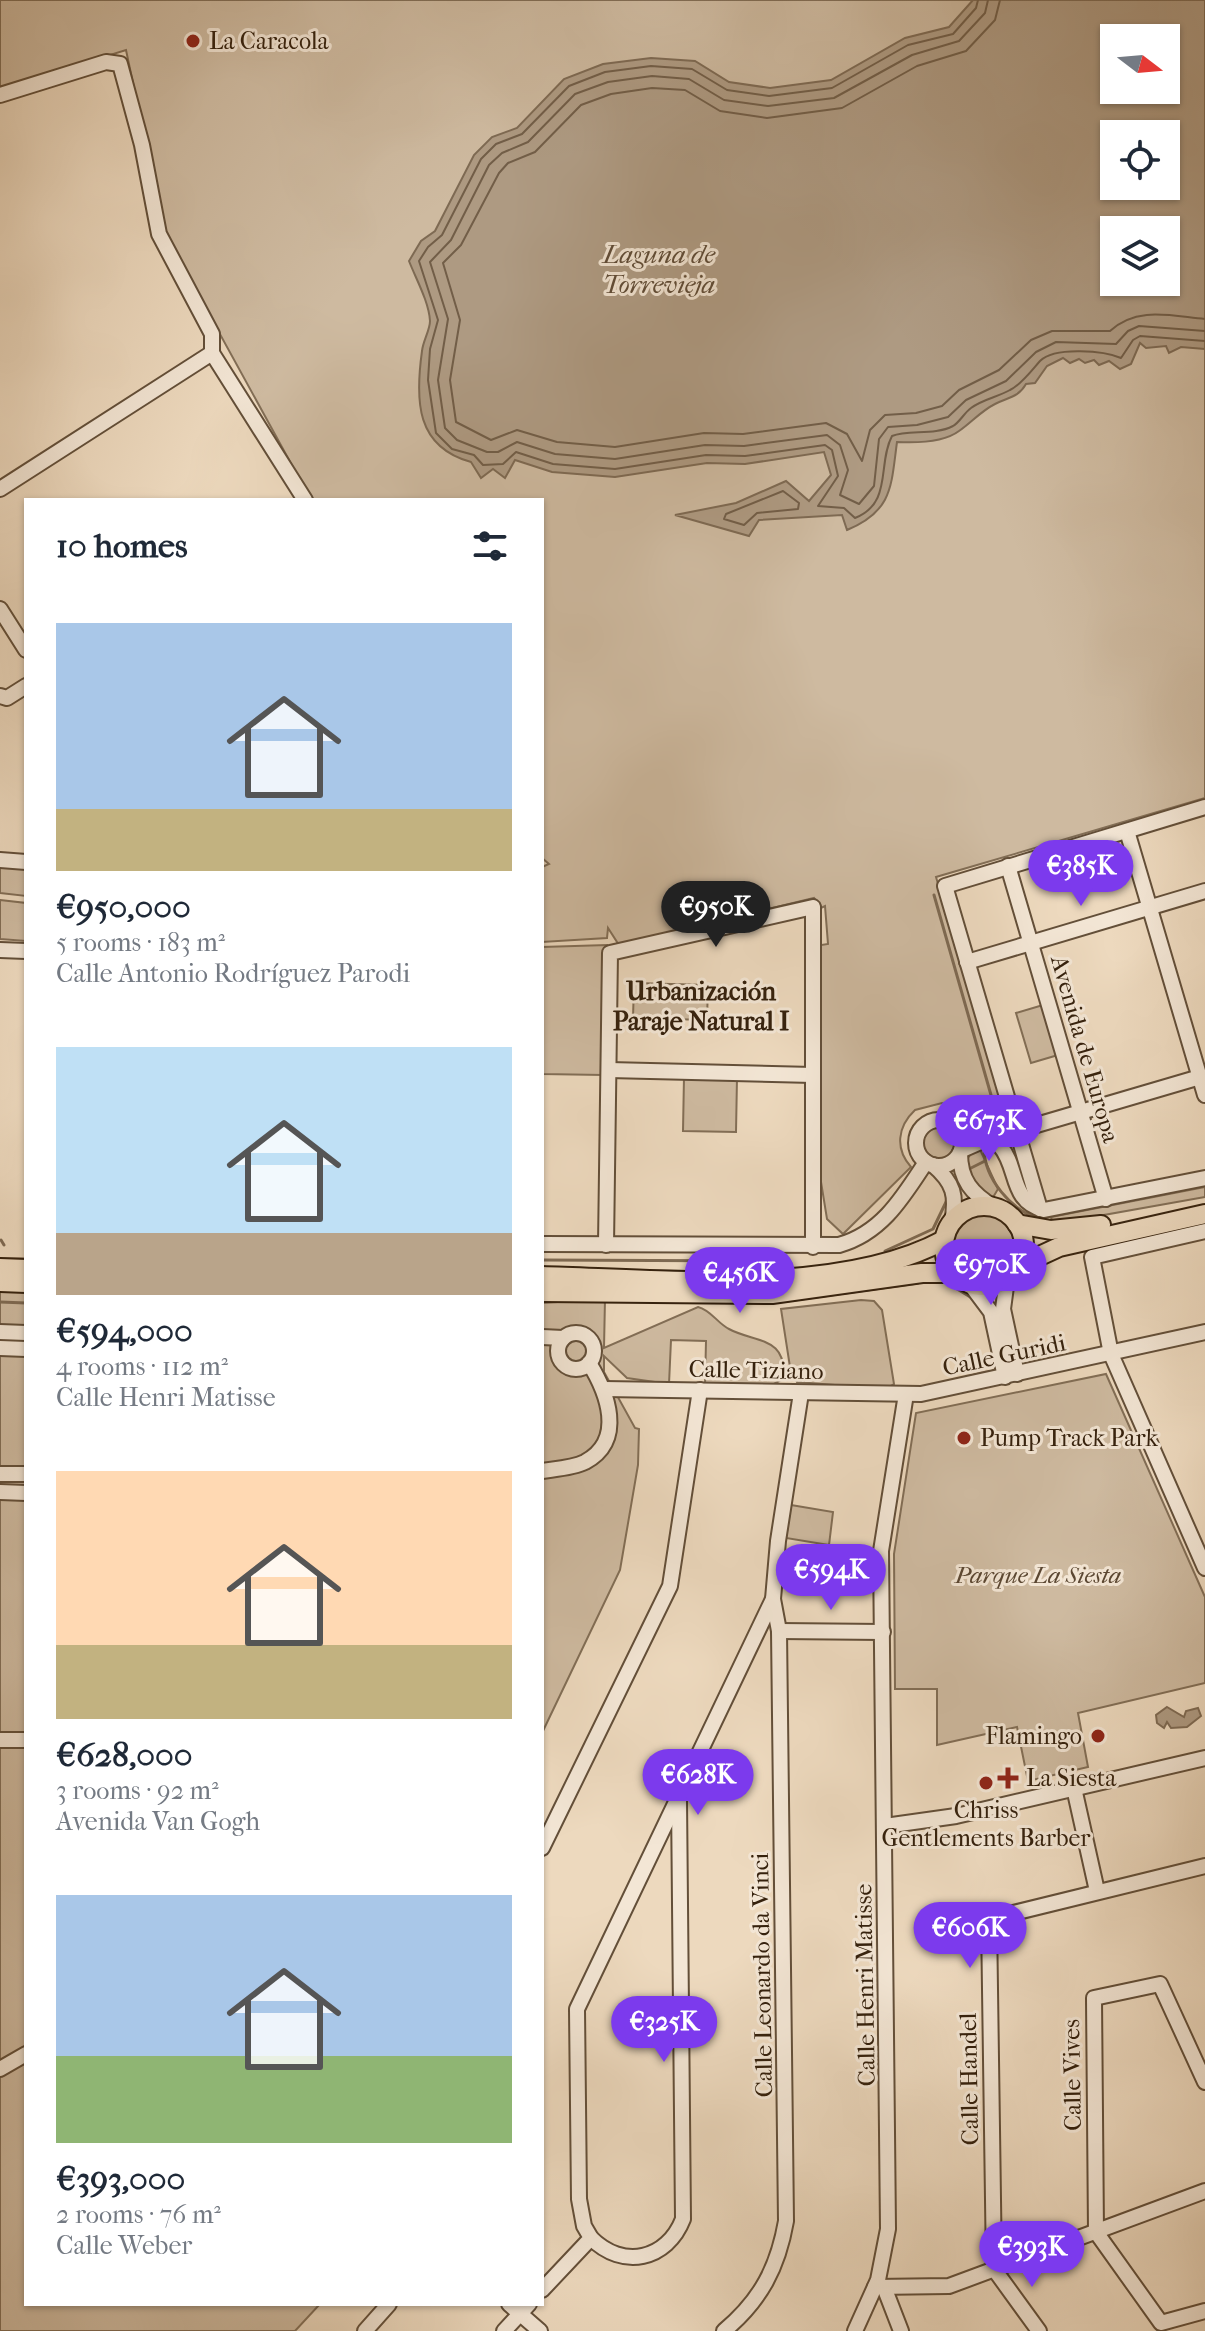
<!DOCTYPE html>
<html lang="en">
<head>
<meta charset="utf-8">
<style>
	body { margin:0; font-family:"IM FELL French Canon",serif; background:#f2f2f3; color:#1f2937; height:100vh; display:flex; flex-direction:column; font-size:30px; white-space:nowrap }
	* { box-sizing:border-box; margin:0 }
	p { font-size:26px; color:#747a83 }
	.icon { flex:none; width:44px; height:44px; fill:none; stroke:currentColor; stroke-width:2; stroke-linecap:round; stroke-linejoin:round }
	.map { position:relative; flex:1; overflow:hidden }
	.details { position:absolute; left:24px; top:498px; width:520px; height:1808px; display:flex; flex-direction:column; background:#fff; border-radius:0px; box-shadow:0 2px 6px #0004 }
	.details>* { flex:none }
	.needle { width:52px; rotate:106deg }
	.fabs { position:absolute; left:1100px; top:24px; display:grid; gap:16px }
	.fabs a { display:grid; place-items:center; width:80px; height:80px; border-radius:0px; background:#fff; box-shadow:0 2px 6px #0004; font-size:40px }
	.price { position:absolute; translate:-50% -68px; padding:0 18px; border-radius:28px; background:#7c3aed; color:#fff; font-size:26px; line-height:52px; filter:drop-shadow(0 2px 4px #0008) }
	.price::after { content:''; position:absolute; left:50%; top:48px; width:24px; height:18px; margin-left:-12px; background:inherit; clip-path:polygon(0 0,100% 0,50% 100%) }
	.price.on { background:#222; color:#fff }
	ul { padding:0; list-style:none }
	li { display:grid; align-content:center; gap:16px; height:424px; padding:0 32px }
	li span { display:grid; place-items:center; height:248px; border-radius:0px; color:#555 }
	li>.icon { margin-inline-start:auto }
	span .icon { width:144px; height:144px; fill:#fffc; stroke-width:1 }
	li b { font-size:34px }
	h2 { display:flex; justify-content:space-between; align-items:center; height:96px; padding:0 32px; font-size:34px }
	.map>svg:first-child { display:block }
	.green { fill:#cebaa0; stroke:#826e56; stroke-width:2; fill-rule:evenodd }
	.water { fill:#ae9a82; stroke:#7e6a53; stroke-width:2; fill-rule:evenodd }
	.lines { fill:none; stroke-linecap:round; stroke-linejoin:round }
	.shore { stroke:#725e48; stroke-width:2 }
	.stream { stroke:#7e6a53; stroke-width:3 }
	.minor-casing { stroke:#634f39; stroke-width:18 }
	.major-casing { stroke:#35210d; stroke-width:22 }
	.minor { stroke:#f3e6d5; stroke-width:14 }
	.major { stroke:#edd9be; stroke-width:18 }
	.poi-dot { fill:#8f2418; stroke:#f3e6d5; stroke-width:3 }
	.labels { text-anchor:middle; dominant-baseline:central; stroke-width:6; stroke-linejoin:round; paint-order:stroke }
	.poi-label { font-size:24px; fill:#35210d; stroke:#f3e6d5; text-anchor:start }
	.street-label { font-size:24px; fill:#35210d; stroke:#f3e6d5 }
	.park-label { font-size:24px; font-style:italic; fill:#5b4732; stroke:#f3e6d5 }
	.water-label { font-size:26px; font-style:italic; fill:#5f4b36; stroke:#f3e6d5 }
	.neighbourhood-label { font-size:26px; font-weight:bold; fill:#35210d; stroke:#f3e6d5 }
</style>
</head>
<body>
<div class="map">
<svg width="1205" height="2331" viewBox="0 0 1205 2331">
	<rect width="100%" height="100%" fill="#edd9be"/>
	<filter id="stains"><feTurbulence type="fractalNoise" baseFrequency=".0025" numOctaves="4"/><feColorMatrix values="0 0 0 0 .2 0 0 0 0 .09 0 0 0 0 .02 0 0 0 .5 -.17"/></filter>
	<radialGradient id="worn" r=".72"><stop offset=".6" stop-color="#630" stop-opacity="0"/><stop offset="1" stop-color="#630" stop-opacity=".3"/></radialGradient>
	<g class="green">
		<path d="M 0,0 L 1205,0 L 1205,798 L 936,877 L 1002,1103 L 998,1121 L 988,1126 L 989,1115 L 942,1103 L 915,1110 C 897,1127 895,1149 911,1167 L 843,1234 L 827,1219 L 821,1182 L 821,945 L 828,944 L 825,906 L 821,908 L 814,898 L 619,945 L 608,928 L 607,938 L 542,942 L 542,867 L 549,864 L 542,858 L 542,500 L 311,500 L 165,234 L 126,50 L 0,89 ZM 1114,38 L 1166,38 L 1166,90 L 1114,90 ZM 1114,134 L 1166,134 L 1166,186 L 1114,186 ZM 1114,230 L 1166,230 L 1166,282 L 1114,282 Z"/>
		<path d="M 0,866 L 26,868 L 26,896 L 0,893 Z"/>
		<path d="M 0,900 L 26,903 L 26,941 L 0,939 Z"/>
		<path d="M 607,945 L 603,1075 L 542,1074 L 542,947 Z"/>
		<path d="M 634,983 L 708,985 L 707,1020 L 633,1018 Z"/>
		<path d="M 1043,1005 L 1058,1055 L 1031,1063 L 1016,1013 Z"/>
		<path d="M 684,1077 L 737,1078 L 736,1132 L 683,1131 Z"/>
		<circle cx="939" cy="1143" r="16"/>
		<path d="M 978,1145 L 998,1189 L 992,1199 L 980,1195 L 964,1163 Z"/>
		<path d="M 1205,1187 L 1205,1197 L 1053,1224 L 1051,1217 Z"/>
		<circle cx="983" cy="1246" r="33"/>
		<path d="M 0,1291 L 26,1292 L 26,2304 L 320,2304 L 295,2331 L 0,2331 Z"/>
		<path d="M 605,1299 L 604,1348 L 698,1307 C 711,1310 717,1323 729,1329 C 755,1343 788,1336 783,1379 L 772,1385 L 705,1385 L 706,1341 L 671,1340 L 669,1384 L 627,1378 L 604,1356 L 604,1372 L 635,1428 L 639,1429 L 638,1465 L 620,1570 L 542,1733 L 542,1303 Z"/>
		<path d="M 861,1300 L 874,1301 L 882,1310 L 894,1384 L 885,1389 L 797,1382 L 790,1367 L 781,1309 Z"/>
		<path d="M 1106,1374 L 1205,1597 L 1205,1683 L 1078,1713 L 1088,1767 L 1028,1781 L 1017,1727 L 937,1745 L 937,1689 L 895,1689 L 894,1554 L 916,1413 Z"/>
		<path d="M 791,1505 L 833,1512 L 829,1545 L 786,1538 Z"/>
	</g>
	<g class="water">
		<path d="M 973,0 L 1205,0 L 1205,349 L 1181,347 L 1169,353 L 1166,346 L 1146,348 L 1140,343 L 1131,364 L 1120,369 L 1109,361 L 1099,365 L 1094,360 L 1085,363 L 1079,359 L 1070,363 L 1063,358 L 1047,366 L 1035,383 L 1026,384 C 1018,398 1008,397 995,404 C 981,411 972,422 959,431 C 943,443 916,443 897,442 C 891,486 893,511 847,530 L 842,515 L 759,520 L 749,536 L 675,515 L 736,503 L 786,481 L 809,501 L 831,475 L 824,452 L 745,464 L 707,463 L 615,477 L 552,472 L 515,460 L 505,478 L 493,469 L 481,478 L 471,462 C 416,447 415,401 422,351 C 423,341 430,330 430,321 C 429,302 416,279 409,261 L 421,241 L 435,231 L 474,155 L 492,137 L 517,128 L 564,79 L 603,64 L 651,58 L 695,61 L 729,82 L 770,88 L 831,80 L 905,38 L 949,27 ZM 1114,38 L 1166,38 L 1166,90 L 1114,90 ZM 1114,134 L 1166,134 L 1166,186 L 1114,186 ZM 1114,230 L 1166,230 L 1166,282 L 1114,282 Z"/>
		<path d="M 1167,1707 L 1184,1717 L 1186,1711 L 1198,1708 L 1201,1716 L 1187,1727 L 1171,1728 L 1167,1722 L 1164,1728 L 1157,1723 L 1156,1715 Z"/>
	</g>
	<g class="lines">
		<g class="shore">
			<path d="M 978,0 L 976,8 L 953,34 L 908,45 L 832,88 L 769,96 L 727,90 L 692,69 L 651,66 L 605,72 L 569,86 L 522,134 L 496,144 L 481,159 L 442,235 L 428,247 L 419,261 L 438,320 L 430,349 L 428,380 L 436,433 L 452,449 L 474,455 L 483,465 L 503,464 L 516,452 L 553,464 L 615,469 L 706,455 L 745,456 L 825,445 L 832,450 L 838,476 L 818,506 L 844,508 L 855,518 C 893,503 877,464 892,436 C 908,429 934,436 953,426 C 960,422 964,413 971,408 C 983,399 998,397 1010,390 C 1021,385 1032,370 1040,361 C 1055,346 1105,351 1121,358 L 1133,340 L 1140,336 L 1205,341"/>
			<path d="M 988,0 L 985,13 L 959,41 L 912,55 L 834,98 L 768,106 L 724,100 L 689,79 L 652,76 L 608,82 L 575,94 L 528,142 L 502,153 L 489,165 L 451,240 L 430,262 L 448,319 L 438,380 L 445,428 L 457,440 L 487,452 L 498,452 L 517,442 L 555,454 L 615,459 L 705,445 L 744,446 L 827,435 L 840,445 L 848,470 L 840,495 L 859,504 L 874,486 L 879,439 L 888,427 L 917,425 L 948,417 L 966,400 L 1006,381 L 1036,352 L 1056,342 L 1116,344 L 1128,331 L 1139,326 L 1205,331"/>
			<path d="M 1000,0 L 995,20 L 966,51 L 917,66 L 842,108 L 767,118 L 720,111 L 685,90 L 652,88 L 611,94 L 581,105 L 535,152 L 508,163 L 499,173 L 461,245 L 443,263 L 460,320 L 450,380 L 456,422 L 491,440 L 517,430 L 557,442 L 615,447 L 704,433 L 743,434 L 826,423 L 847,434 L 862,461 L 870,430 L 885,415 L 916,413 L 942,406 L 959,390 L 999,370 L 1031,340 L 1052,331 L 1110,331 C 1137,306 1171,316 1205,319"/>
			<path d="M 783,491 L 799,503 L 798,509 L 757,513 L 744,525 L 724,519 L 726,514 Z"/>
		</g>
		<g class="stream">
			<path d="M 934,895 L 991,1095 L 987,1124"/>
			<path d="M 984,1148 C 984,1179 1012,1211 1040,1219"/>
			<path d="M 967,1170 L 985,1161"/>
			<path d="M 1193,1226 L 1205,1223"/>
			<path d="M 1,1240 L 4,1245"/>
			<path d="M 886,1254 L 885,1251 L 933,1229 L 947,1200"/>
			<path d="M 0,1259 L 26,1259"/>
			<path d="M 542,1260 L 777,1261"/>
			<path d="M 944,1281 L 972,1298"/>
			<path d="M 787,1301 L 918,1283"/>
			<path d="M 0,1302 L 26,1303"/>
		</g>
		<defs>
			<g id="minor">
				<path d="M 0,95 L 106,62 L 120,64 L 142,145 L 159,234 L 212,334 L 212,353 L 305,500"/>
				<path d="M 0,489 L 212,353"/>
				<path d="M 0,609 L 26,650"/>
				<path d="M 0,696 L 7,698 L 26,686"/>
				<path d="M 1127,831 L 1205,1095"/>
				<path d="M 0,860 L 26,862"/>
				<path d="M 1008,866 L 1106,1199"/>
				<path d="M 0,950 L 26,951"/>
				<path d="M 967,962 L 1205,891"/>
				<path d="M 609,1070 L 813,1075"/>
				<circle cx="939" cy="1143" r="23"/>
				<path d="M 958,1128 L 1016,1131 L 1200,1077"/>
				<path d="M 962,1150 L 985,1140 L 1000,1146 C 1019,1168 1009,1201 1044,1210 L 1205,1178"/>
				<path d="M 960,1153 C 960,1180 972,1194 994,1207"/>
				<path d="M 933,1165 C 954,1183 957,1196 952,1222"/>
				<path d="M 1040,1209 L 945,886 L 1205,807"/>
				<path d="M 1205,1231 L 1092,1257 L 1111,1354 L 1205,1568"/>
				<path d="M 542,1244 L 839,1245 C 882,1233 903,1197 926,1162"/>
				<path d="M 606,1245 L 610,953 L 813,907 L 813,1247"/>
				<path d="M 1007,1279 L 1003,1309 L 1017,1374"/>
				<path d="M 970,1284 L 991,1312 L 1005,1377"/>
				<path d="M 0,1332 L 26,1333"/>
				<circle cx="576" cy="1351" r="18"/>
				<path d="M 542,1337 L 563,1338"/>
				<path d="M 0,1348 L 26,1349"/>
				<path d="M 604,1389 L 921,1394 L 1205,1332"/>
				<path d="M 542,1471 C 555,1469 573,1468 585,1462 C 626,1440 607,1392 589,1363"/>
				<path d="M 0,1474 L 26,1474"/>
				<path d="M 0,1492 L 26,1493"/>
				<path d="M 779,1631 L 883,1632"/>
				<path d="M 0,1740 L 26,1740"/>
				<path d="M 1074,1788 L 1097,1891"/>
				<path d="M 885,1826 L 956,1816 L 1205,1758"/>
				<path d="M 542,1848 L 670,1586 L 700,1390"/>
				<path d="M 0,2069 L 26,2054"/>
				<path d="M 1205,2082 L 1160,1984 L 1094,1998 L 1096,2232 L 1161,2323 L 1205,2311"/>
				<path d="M 591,2238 C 623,2270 667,2260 683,2219 L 679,1799"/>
				<path d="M 875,2287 L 949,2286 L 1205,2191"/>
				<path d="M 884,2287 L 901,2331"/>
				<path d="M 542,2290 L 591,2238 L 584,2226 L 579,2199 L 577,2009 L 773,1599 L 778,1541 L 801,1393"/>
				<path d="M 509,2304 L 540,2331"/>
				<path d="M 365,2331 L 389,2304"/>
				<path d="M 504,2331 L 529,2304"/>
				<path d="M 724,2331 C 761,2300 778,2267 786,2221 L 779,1631 L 773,1599"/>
				<path d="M 855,2331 L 878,2280 L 888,2229 L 881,1551 L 906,1394"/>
				<path d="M 1039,2331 L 994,2269 L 989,1919 L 1205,1866"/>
			</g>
			<g id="major">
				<circle cx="984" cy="1246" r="40"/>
				<path d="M 1017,1224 L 1051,1230 L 1101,1225"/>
				<path d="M 1018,1266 L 1059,1247 L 1205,1214"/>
				<path d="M 0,1268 L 26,1269"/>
				<path d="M 542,1276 C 660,1279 839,1297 944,1240"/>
				<path d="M 0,1282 L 26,1283"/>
				<path d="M 542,1292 L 772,1294 L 922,1273 L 954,1273"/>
			</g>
		</defs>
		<use href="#minor" class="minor-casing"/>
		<use href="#major" class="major-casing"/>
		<use href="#minor" class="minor"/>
		<use href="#major" class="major"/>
	</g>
	<g class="poi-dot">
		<circle cx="193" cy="41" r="8"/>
		<circle cx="964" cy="1438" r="8"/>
		<circle cx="1098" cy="1736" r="8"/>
		<path d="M1004 1766h8v8h8v8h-8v8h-8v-8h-8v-8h8z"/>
		<circle cx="986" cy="1783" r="8"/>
	</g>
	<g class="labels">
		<g class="poi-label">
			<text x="209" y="41">La Caracola</text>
			<text x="980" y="1438">Pump Track Park</text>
			<text x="1082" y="1736" text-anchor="end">Flamingo</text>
			<text x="1026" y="1778">La Siesta</text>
			<text x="986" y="1810" text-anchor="middle">Chriss<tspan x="986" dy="28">Gentlements Barber</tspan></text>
		</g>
		<g class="street-label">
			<text transform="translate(1085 1049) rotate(74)">Avenida de Europa</text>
			<text transform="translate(1004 1355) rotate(-12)">Calle Guridi</text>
			<text transform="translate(756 1370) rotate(1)">Calle Tiziano</text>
			<text transform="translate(762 1975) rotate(-91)">Calle Leonardo da Vinci</text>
			<text transform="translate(865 1985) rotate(-91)">Calle Henri Matisse</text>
			<text transform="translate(1072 2075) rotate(-91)">Calle Vives</text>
			<text transform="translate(969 2079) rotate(-91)">Calle Handel</text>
		</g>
		<g class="park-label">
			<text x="1038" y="1575">Parque La Siesta</text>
		</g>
		<g class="water-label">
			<text x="659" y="254">Laguna de<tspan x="659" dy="30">Torrevieja</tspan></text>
		</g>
		<g class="neighbourhood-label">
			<text x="701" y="991">Urbanización<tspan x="701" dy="30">Paraje Natural I</tspan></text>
		</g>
	</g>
	<rect width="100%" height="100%" filter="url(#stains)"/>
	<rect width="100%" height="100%" fill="url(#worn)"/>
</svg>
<div class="fabs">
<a><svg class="needle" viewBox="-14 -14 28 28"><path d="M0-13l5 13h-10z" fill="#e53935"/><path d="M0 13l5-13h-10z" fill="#747a83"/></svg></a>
<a><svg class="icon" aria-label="locate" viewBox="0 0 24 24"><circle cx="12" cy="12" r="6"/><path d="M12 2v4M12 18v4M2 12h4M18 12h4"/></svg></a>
<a><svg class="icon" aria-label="layers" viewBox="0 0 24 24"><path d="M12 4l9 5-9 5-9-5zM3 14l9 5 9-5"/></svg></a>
</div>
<b class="price" style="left:1081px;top:908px">€385K</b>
<b class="price on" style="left:716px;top:949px">€950K</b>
<b class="price" style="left:989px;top:1163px">€673K</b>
<b class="price" style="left:991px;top:1307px">€970K</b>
<b class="price" style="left:740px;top:1315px">€456K</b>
<b class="price" style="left:831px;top:1612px">€594K</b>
<b class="price" style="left:698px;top:1817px">€628K</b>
<b class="price" style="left:970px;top:1970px">€606K</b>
<b class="price" style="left:664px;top:2064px">€325K</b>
<b class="price" style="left:1032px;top:2289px">€393K</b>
<section class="details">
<h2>10 homes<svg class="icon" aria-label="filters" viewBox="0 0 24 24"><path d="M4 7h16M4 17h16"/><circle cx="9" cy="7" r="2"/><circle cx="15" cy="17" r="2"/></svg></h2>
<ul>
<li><span style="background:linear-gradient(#a9c7e8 75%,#c2b280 0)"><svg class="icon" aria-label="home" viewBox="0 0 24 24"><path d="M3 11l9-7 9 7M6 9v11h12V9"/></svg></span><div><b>€950,000</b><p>5 rooms · 183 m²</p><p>Calle Antonio Rodríguez Parodi</p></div></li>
<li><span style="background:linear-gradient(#bfe0f5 75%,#b9a48a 0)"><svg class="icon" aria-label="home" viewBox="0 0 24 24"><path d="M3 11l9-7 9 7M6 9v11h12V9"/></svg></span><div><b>€594,000</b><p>4 rooms · 112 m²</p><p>Calle Henri Matisse</p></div></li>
<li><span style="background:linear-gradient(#ffd9b3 70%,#c2b280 0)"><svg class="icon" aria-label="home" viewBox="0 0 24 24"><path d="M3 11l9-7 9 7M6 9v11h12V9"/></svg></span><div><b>€628,000</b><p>3 rooms · 92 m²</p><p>Avenida Van Gogh</p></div></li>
<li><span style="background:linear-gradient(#a9c7e8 65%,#8fb573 0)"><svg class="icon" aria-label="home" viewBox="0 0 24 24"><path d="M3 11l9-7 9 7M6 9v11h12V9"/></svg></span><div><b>€393,000</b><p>2 rooms · 76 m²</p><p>Calle Weber</p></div></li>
</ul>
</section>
</div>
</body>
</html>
